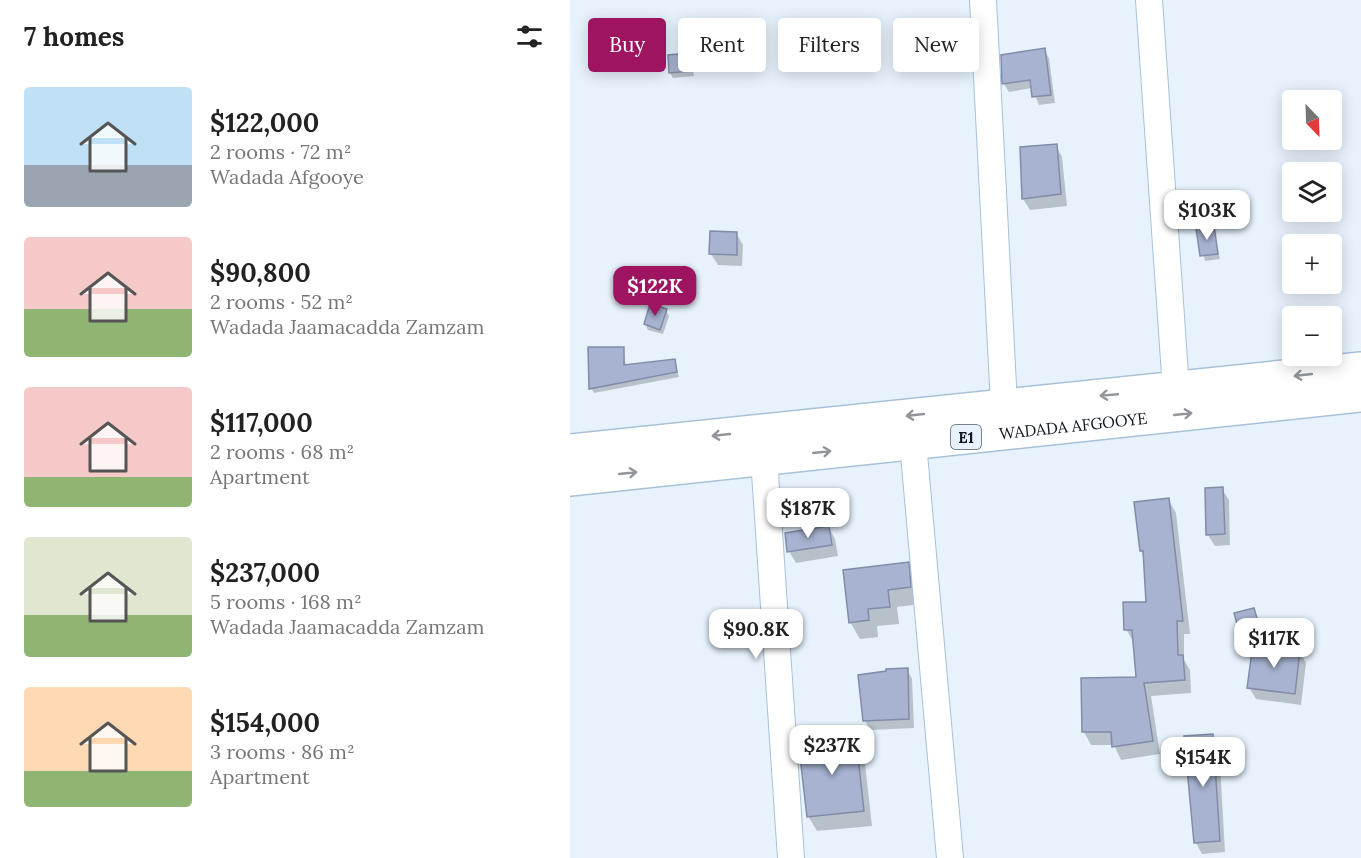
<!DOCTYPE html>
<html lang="en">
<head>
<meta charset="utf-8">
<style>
	body { margin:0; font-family:Lora,serif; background:#f2f2f2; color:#222; height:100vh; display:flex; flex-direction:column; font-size:22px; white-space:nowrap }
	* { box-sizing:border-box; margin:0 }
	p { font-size:20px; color:#767676 }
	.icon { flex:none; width:33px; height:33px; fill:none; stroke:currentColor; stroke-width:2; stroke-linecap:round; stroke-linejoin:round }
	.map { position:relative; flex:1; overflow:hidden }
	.drawer { display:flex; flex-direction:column; background:#fff; width:570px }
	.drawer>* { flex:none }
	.top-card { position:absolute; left:18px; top:18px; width:570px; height:54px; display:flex; gap:12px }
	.needle { width:39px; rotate:157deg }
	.tools { position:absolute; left:712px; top:90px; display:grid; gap:12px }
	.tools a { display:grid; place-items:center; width:60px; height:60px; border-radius:6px; background:#fff; box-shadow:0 3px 15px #0003; font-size:30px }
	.price { position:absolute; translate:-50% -51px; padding:0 14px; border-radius:12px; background:#fff; color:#222; font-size:20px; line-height:39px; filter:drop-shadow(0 2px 3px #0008) }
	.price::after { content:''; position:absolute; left:50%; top:36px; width:18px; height:14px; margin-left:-9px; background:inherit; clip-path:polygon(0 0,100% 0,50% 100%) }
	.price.on { background:#9f1461; color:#fff }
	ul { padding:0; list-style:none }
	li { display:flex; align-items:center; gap:18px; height:150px; padding:0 24px }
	li span { display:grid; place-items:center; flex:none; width:168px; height:120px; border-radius:6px; color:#555 }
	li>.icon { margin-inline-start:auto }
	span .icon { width:72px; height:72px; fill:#fffc; stroke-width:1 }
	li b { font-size:26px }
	h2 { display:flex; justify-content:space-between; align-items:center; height:72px; padding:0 24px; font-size:26px }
	.tag { padding:0 21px; border-radius:6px; background:#fff; box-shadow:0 3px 15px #0003; font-size:21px; line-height:54px }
	.tag.on { background:#9f1461; color:#fff }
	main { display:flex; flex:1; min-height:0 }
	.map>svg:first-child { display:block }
	.shadow { fill:#0003 }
	.building { fill:#a7b3d1; stroke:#818ca9; stroke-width:1.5 }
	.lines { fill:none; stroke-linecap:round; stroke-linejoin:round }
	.minor-casing { stroke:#a7c1da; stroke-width:28 }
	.trunk-casing { stroke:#a7c1da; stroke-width:36 }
	.minor { stroke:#fff; stroke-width:26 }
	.trunk { stroke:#fff; stroke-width:33 }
	.oneway { stroke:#92969a }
	.labels { text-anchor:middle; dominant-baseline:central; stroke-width:4.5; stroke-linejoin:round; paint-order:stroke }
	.shield { fill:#e7f2fc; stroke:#4e5861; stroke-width:1.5 }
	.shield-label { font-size:15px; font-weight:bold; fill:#0d161f }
	.street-label { font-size:16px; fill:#0d161f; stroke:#e7f2fc }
</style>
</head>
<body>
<main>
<section class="drawer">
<h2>7 homes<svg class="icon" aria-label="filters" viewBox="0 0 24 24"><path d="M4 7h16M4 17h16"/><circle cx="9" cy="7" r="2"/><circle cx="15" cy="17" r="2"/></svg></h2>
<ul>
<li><span style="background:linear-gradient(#bfe0f5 65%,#9aa5b1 0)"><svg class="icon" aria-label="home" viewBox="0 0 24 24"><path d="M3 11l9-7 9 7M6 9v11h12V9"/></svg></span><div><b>$122,000</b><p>2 rooms · 72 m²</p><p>Wadada Afgooye</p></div></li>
<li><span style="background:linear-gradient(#f6c9c9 60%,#8fb573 0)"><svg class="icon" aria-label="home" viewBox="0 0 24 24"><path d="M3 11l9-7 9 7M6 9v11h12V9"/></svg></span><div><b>$90,800</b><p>2 rooms · 52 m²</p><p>Wadada Jaamacadda Zamzam</p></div></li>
<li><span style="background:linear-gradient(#f6c9c9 75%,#8fb573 0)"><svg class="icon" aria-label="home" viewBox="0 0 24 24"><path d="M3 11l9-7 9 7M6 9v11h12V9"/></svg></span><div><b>$117,000</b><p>2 rooms · 68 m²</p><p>Apartment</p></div></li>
<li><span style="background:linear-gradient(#dfe7d0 65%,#8fb573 0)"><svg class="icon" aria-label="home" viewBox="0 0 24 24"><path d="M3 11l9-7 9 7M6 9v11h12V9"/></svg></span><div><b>$237,000</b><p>5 rooms · 168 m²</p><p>Wadada Jaamacadda Zamzam</p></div></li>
<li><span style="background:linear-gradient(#ffd9b3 70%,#8fb573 0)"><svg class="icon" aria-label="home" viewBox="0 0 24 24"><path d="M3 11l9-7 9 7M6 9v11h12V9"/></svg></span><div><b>$154,000</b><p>3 rooms · 86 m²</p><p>Apartment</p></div></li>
</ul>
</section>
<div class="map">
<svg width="791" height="858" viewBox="0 0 791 858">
	<rect width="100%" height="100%" fill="#e7f2fc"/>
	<g class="shadow">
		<path d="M 474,50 L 479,58 L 485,103 L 469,105 L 462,88 L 439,92 L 434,84 L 432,57 Z"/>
		<path d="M 120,55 L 124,76 L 103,78 L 100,73 Z"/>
		<path d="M 486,146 L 492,157 L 497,206 L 460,210 L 453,199 Z"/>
		<path d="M 643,227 L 650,259 L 635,261 L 628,229 Z"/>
		<path d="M 166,233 L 173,245 L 172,266 L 148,265 L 141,254 Z"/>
		<path d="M 96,311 L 99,316 L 93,334 L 78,330 L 75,324 Z"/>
		<path d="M 53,349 L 56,366 L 104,360 L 109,377 L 24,393 L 21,388 Z"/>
		<path d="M 652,489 L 659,500 L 660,545 L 645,546 L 638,535 Z"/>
		<path d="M 598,499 L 606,513 L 620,634 L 614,634 L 614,660 L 620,670 L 621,693 L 581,696 L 590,754 L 551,760 L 544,745 L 521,745 L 514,732 L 567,678 L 564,643 L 556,629 L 577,603 L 575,557 L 571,551 Z"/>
		<path d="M 259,528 L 265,539 L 268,556 L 226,563 L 219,551 Z"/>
		<path d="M 338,564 L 348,581 L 350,604 L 327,607 L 329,624 L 307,626 L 308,637 L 290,639 L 280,622 Z"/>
		<path d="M 683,609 L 691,630 L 673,635 L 670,630 Z"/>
		<path d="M 729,651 L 736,663 L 731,705 L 686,699 L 679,687 Z"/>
		<path d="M 337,669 L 342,679 L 344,728 L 300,730 L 295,721 Z"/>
		<path d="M 284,731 L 293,746 L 302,826 L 247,831 L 238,816 L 254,746 Z"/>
		<path d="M 642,736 L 649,747 L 655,852 L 632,854 L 626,843 Z"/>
	</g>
	<g class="building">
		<path d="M 475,48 L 481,95 L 462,97 L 460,80 L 432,84 L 431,55 Z"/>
		<path d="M 120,53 L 121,71 L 99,73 L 98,55 Z"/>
		<path d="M 487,144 L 491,194 L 452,199 L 450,147 Z"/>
		<path d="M 644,225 L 648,254 L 630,256 L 626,228 Z"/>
		<path d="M 140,231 L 167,232 L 167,255 L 139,254 Z"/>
		<path d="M 80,304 L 97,309 L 90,330 L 74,324 Z"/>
		<path d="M 18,347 L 54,347 L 54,365 L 105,359 L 107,372 L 19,389 Z"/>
		<path d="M 653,487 L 655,534 L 636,535 L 635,488 Z"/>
		<path d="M 599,498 L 613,621 L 607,621 L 608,655 L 613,655 L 615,680 L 574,683 L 583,741 L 542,747 L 541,732 L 512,732 L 511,678 L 566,677 L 562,630 L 554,630 L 553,602 L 576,602 L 573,551 L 570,551 L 564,502 Z"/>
		<path d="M 259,526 L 262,545 L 217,552 L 215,533 Z"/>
		<path d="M 339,562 L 341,587 L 318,590 L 320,607 L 298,609 L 299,620 L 279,623 L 273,570 Z"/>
		<path d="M 684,608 L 689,625 L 669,631 L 664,613 Z"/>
		<path d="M 683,644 L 730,650 L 725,694 L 677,688 Z"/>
		<path d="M 338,668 L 339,719 L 293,721 L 288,675 L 316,671 L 316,669 Z"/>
		<path d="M 285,730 L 294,811 L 237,817 L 229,748 L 252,745 L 251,734 Z"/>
		<path d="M 643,734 L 650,841 L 624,843 L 614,736 Z"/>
	</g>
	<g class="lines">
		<defs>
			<g id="minor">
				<path d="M 413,0 L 434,405"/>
				<path d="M 579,0 L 606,389"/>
				<path d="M 343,443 L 380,858"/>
				<path d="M 194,458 L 221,858"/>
			</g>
			<g id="trunk">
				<path d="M 0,451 L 791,369"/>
				<path id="s1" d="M 0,479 L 791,395"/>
			</g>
		</defs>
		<use href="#minor" class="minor-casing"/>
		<use href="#trunk" class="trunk-casing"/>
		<use href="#minor" class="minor"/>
		<use href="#trunk" class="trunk"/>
	</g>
	<defs><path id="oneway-shaft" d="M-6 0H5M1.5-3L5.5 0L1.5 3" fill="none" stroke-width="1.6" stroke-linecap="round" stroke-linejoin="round" transform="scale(1.5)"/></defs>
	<g class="oneway">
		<use href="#oneway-shaft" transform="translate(733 375) rotate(174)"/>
		<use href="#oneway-shaft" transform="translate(539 395) rotate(175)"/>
		<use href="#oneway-shaft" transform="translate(613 414) rotate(-6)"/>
		<use href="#oneway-shaft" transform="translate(345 415) rotate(174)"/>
		<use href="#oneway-shaft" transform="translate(151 435) rotate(174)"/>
		<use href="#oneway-shaft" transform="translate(252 452) rotate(-6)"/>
		<use href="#oneway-shaft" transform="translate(58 473) rotate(-6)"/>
	</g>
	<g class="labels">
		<rect class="shield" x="381" y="425" width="30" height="24" rx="4.5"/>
		<g class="shield-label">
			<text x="396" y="437">E1</text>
		</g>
		<g class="street-label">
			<text stroke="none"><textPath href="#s1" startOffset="506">WADADA AFGOOYE</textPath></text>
		</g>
	</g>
</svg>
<div class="tools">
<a><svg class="needle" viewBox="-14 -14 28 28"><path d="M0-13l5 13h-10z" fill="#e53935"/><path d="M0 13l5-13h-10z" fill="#767676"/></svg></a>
<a><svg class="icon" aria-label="layers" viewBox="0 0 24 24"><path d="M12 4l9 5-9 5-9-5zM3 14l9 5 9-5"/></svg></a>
<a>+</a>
<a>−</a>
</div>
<b class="price" style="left:637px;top:241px">$103K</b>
<b class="price on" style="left:85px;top:317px">$122K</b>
<b class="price" style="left:238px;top:539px">$187K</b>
<b class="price" style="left:186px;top:660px">$90.8K</b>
<b class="price" style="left:704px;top:669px">$117K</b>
<b class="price" style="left:262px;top:776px">$237K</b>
<b class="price" style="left:633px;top:788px">$154K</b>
<div class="top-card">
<a class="tag on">Buy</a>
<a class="tag">Rent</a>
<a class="tag">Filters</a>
<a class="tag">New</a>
</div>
</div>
</main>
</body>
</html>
